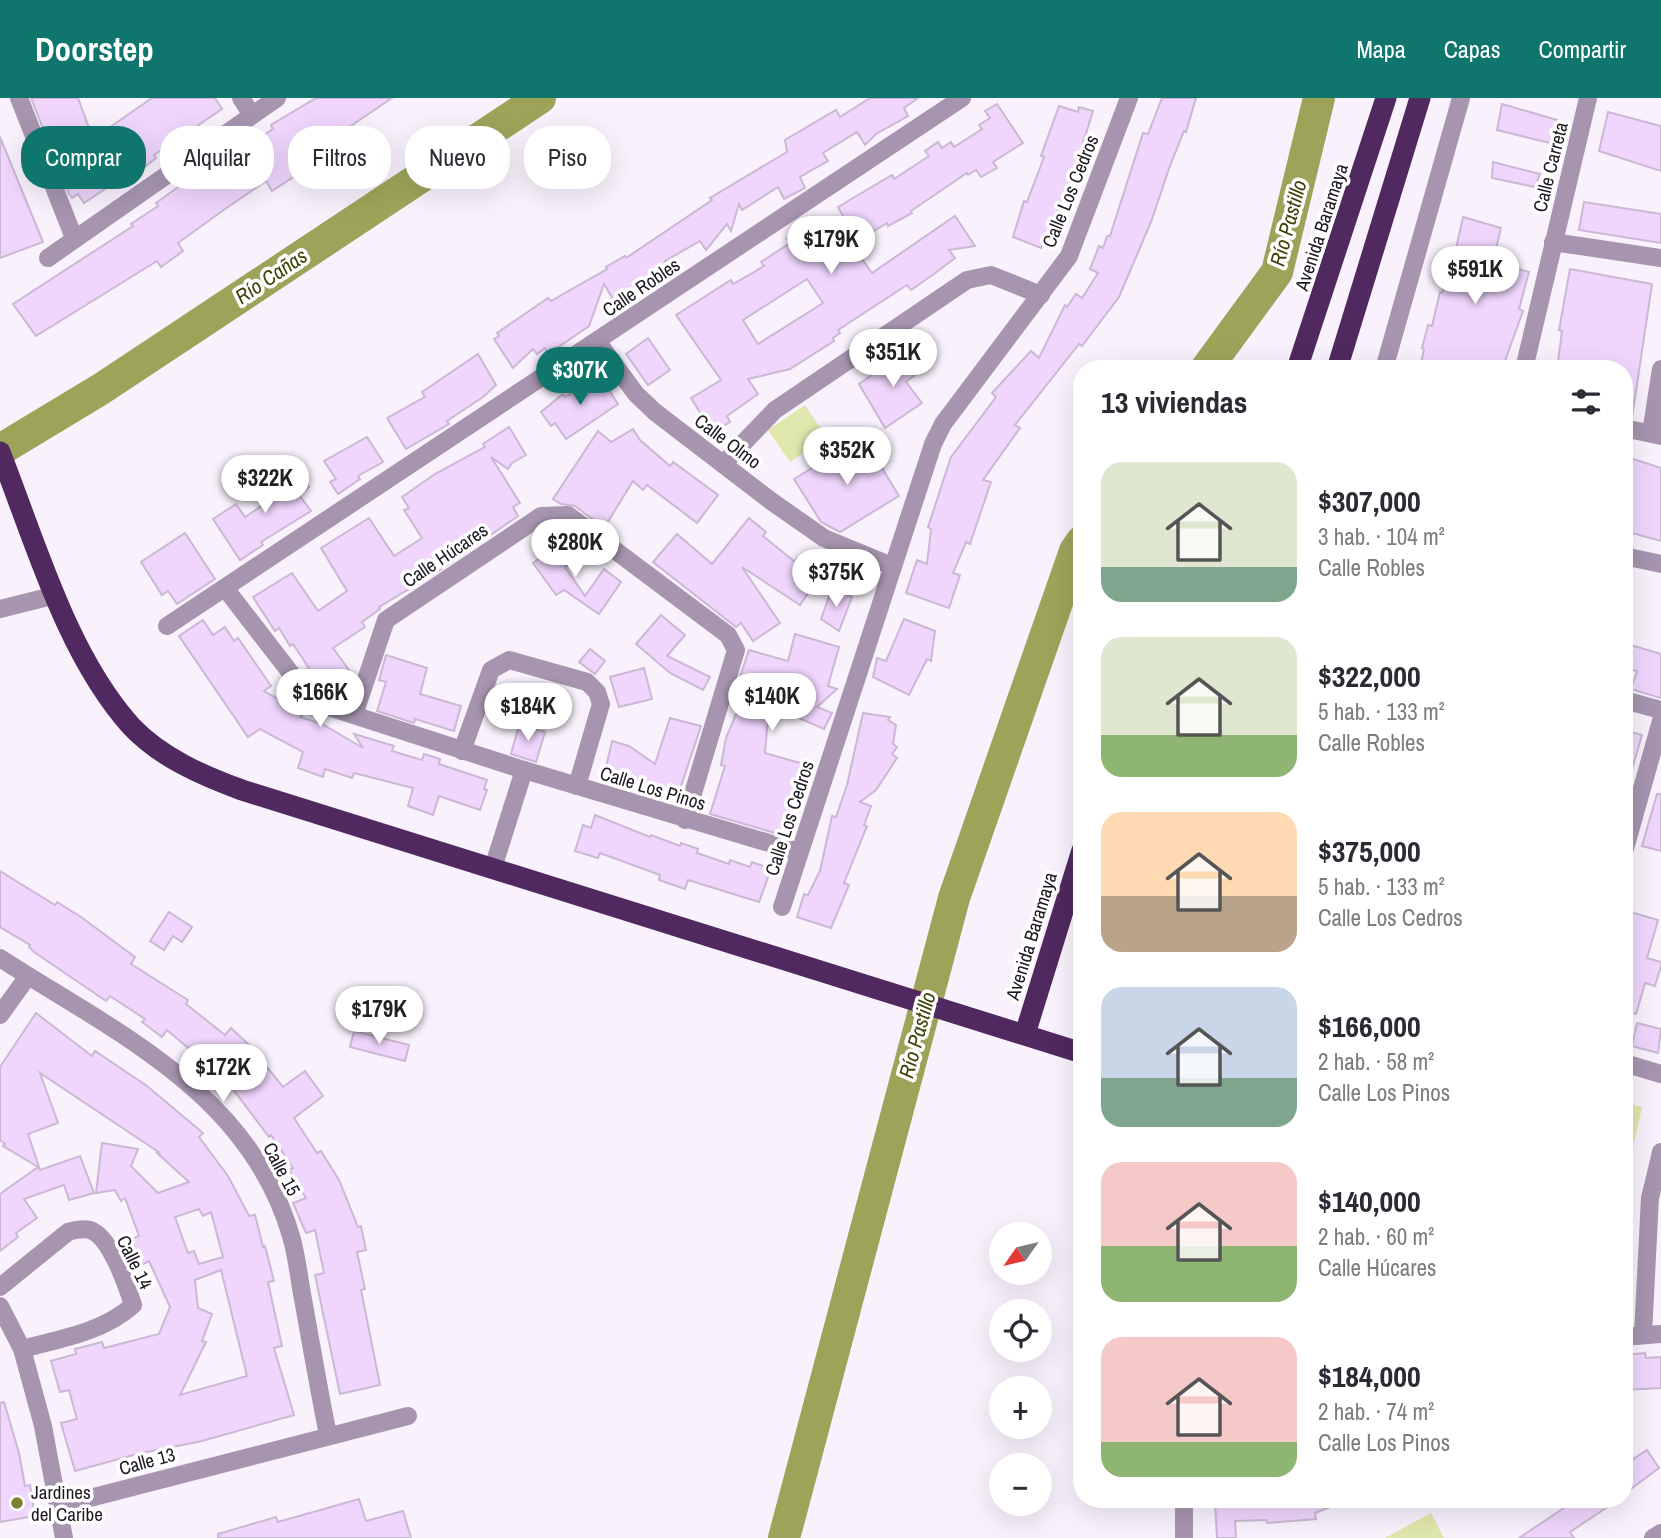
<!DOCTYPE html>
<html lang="es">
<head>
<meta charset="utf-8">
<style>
	body { margin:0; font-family:"Archivo Narrow",sans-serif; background:#f7f7f7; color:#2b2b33; height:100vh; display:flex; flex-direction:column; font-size:26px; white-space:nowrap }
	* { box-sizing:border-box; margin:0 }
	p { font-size:23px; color:#7c7c81 }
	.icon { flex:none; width:38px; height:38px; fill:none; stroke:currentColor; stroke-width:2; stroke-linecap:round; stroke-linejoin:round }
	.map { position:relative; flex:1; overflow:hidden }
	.details { position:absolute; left:1073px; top:262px; width:560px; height:1148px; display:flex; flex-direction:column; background:#fff; border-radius:28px; box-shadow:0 7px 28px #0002 }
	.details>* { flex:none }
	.hud { position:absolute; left:21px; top:28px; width:665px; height:63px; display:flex; gap:14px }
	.needle { width:46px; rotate:236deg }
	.controls { position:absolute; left:989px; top:1124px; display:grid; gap:14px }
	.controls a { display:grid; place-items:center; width:63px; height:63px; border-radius:50%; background:#fff; box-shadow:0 7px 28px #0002; font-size:35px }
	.price { position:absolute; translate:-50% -60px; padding:0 16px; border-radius:24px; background:#fff; color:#222; font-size:23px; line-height:46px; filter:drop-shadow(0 2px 4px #0008) }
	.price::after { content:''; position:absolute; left:50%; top:42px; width:21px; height:16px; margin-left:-10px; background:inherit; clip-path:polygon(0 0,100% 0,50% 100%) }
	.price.current { background:#0f766e; color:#fff }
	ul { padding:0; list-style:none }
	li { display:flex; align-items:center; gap:21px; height:175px; padding:0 28px }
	li span { display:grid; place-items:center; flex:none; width:196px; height:140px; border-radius:21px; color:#555 }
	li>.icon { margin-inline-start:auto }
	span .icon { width:84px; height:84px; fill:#fffc; stroke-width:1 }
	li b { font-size:30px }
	h2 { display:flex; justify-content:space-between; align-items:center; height:84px; padding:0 28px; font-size:30px }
	.tag { padding:0 24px; border-radius:28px; background:#fff; box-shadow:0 7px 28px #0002; font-size:24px; line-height:63px }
	.tag.current { background:#0f766e; color:#fff }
	header { display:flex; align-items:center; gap:42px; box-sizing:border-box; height:98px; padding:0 35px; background:#0f766e; color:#fff }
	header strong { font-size:33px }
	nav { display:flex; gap:38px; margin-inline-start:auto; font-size:24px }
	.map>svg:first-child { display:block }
	.green { fill:#e0e7ac }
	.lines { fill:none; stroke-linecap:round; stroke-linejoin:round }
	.river { stroke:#9da45a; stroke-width:32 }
	.building { fill:#f0d6fd; stroke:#cab8d4; stroke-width:2; fill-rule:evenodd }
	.minor { stroke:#a795b0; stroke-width:18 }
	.highway { stroke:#4f295f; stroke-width:21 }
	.poi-dot { fill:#7b812c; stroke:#fff; stroke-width:2.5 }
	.labels { text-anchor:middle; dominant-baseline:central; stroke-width:7; stroke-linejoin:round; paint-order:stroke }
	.street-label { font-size:19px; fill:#1e1721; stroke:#fff }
	.poi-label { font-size:19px; fill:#1e1721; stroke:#fff; text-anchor:start }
	.water-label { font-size:21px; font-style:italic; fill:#3f4207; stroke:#fff }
</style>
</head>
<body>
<header>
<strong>Doorstep</strong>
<nav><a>Mapa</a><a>Capas</a><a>Compartir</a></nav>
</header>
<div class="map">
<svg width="1661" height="1440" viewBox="0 0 1661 1440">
	<rect width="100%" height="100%" fill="#f9f2fd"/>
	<g class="green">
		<path d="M 805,307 L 827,340 L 790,364 L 768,332 Z"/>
		<path d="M 1624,1005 L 1642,1009 L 1625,1085 L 1624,1085 Z"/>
		<path d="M 1431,1415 L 1444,1440 L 1385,1440 Z"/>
	</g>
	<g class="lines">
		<g class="river">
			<path d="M 1206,271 L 1277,174 L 1319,0"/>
			<path d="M 0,352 L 101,291 L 540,0"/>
			<path d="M 784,1440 L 954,800 L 1075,453 L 1082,443"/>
		</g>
	</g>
	<g class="building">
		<path d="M 31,0 L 78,0 L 93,41 L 152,0 L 215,0 L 222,11 L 163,51 L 154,57 L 156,60 L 146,68 L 144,65 L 84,105 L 78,96 L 72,100 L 69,96 L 63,82 L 66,80 L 58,69 Z"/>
		<path d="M 316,0 L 392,0 L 342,34 L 345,38 L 331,47 L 328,41 L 291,64 L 298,76 L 272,93 L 266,83 L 225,111 L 178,145 L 183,153 L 161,169 L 157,163 L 36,238 L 13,206 L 133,128 L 131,126 L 158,108 L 156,105 L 199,74 L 201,77 L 273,31 L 271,27 Z"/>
		<path d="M 870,0 L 918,0 L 904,10 L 908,18 L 876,36 L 865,47 L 857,34 L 823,55 L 828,63 L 800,79 L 805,90 L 784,101 L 778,89 L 742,112 L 739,106 L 731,133 L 727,126 L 706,152 L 700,143 L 665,163 L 671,171 L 645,191 L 627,201 L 623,198 L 614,203 L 604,186 L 589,228 L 548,256 L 545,250 L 537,256 L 533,251 L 513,270 L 494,241 L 499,238 L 497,235 L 548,200 L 551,203 L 607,171 L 606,169 L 625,158 L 626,160 L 712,102 L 710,100 L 787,54 L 785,42 L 836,12 L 840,19 Z"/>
		<path d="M 1162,0 L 1196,0 L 1186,34 L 1184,33 L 1171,65 L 1151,124 L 1119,199 L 1082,248 L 1079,246 L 1015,327 L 1020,330 L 983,382 L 991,384 L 970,446 L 966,444 L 953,475 L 960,477 L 949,510 L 906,495 L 917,462 L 927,466 L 931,431 L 928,429 L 951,359 L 996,299 L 992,295 L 1031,253 L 1039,260 L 1065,207 L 1067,209 L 1076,196 L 1082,200 L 1098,175 L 1090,171 L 1099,148 L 1103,150 L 1107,138 L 1110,138 L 1143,35 L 1148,36 Z"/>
		<path d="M 997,6 L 1023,45 L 993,64 L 997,70 L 981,79 L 976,72 L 968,77 L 967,75 L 911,113 L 912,115 L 888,128 L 887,125 L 852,147 L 872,175 L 955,118 L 975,148 L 949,152 L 955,160 L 934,176 L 911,192 L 907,187 L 838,232 L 840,235 L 833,240 L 834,243 L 790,271 L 748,281 L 758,296 L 727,318 L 730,324 L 713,335 L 691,300 L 721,282 L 676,217 L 731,182 L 733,186 L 764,168 L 761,164 L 790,145 L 787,141 L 810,128 L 815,137 L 843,118 L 838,109 L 892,77 L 894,81 L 929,58 L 925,53 L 938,44 L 942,50 L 951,44 L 954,49 L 982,31 L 979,27 L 990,20 L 985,13 ZM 807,181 L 823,205 L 758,246 L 743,222 Z"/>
		<path d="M 1502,6 L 1557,22 L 1550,45 L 1497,32 Z"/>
		<path d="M 1059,8 L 1078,14 L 1079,9 L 1093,13 L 1065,102 L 1062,101 L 1056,118 L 1054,117 L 1041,150 L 1013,139 L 1024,103 L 1027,104 L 1044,59 L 1041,58 Z"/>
		<path d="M 1608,14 L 1661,28 L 1661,73 L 1599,53 Z"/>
		<path d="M 0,39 L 43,144 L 0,160 Z"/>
		<path d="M 1493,64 L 1540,76 L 1535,89 L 1492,80 Z"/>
		<path d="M 1584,104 L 1661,116 L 1661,145 L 1579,132 Z"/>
		<path d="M 1463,119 L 1501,130 L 1493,164 L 1529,174 L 1519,211 L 1523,213 L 1502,271 L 1420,271 L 1424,251 L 1422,250 L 1428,227 L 1432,228 L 1440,194 L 1442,195 L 1456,151 Z"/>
		<path d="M 1570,171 L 1652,186 L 1632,320 L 1624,319 L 1624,271 L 1557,271 L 1562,233 L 1559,232 Z"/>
		<path d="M 648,240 L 670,272 L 648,287 L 626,256 Z"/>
		<path d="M 907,252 L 921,272 L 906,284 L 922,305 L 885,330 L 859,286 Z"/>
		<path d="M 478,256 L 496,287 L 483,299 L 447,323 L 449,326 L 406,351 L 387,320 L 425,299 L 422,294 Z"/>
		<path d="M 600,278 L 618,306 L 566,341 L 555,325 L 551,328 L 541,314 L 563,296 L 565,299 Z"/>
		<path d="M 509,329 L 526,357 L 512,365 L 508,371 L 491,359 L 520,405 L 513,409 L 518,418 L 436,475 L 379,509 L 380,511 L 362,524 L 365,529 L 333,550 L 349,572 L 341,578 L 347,587 L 331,598 L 326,596 L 293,546 L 290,548 L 279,530 L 275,533 L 253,499 L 292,475 L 318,513 L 347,493 L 321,450 L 369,420 L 394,458 L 422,440 L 404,412 L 409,410 L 402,399 L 435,376 L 485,349 L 483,346 Z"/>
		<path d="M 633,331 L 640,342 L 670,368 L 673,364 L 718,397 L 697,425 L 647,387 L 643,392 L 633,383 L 604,430 L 575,408 L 561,406 L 553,401 L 598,333 L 611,344 Z"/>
		<path d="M 367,339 L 383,364 L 358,378 L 360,381 L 338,396 L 330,384 L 336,381 L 324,363 Z"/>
		<path d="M 863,339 L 899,398 L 840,434 L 821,424 L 794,381 Z"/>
		<path d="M 1624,358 L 1661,370 L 1661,443 L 1624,433 Z"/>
		<path d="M 295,371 L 309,389 L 300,398 L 311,413 L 261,444 L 263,447 L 240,462 L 213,421 L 236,406 L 245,419 L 272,401 L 263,388 L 280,376 L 287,382 Z"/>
		<path d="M 749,420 L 766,434 L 763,438 L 795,464 L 797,460 L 821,476 L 800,507 L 742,469 L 780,525 L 753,543 L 741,525 L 736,529 L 653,464 L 677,436 L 712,466 Z"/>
		<path d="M 185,435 L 215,481 L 177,506 L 168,493 L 162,497 L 141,464 Z"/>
		<path d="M 564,444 L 576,462 L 565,469 L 585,498 L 604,471 L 621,484 L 599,516 L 564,492 L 556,497 L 533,465 Z"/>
		<path d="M 832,490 L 852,499 L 839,533 L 821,521 Z"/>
		<path d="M 661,517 L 685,537 L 667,558 L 710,579 L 703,592 L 670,575 L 636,546 Z"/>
		<path d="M 904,521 L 935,533 L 931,563 L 927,561 L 909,597 L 873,579 L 877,560 L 886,563 Z"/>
		<path d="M 203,522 L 213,537 L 225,529 L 234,543 L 238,540 L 271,588 L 264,593 L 304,616 L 300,619 L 322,626 L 363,650 L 354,636 L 394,648 L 392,653 L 422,662 L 424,656 L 440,661 L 439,666 L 487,682 L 484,691 L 487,692 L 480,712 L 439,698 L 433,717 L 408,708 L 413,690 L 354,675 L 352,680 L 325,671 L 323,679 L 298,670 L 303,654 L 260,631 L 248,639 L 179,538 Z"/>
		<path d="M 795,536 L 839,549 L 828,588 L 837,591 L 817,609 L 832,615 L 824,631 L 769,607 L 765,655 L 807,667 L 799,695 L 803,697 L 798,712 L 790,709 L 782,737 L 710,716 L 725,668 L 721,667 L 726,640 L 739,609 L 733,606 L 735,594 L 749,552 L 788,563 Z"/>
		<path d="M 1624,545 L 1661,556 L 1661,600 L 1631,591 L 1637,573 L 1624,570 Z"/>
		<path d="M 590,551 L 605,563 L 595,576 L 579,564 Z"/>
		<path d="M 386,557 L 427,570 L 420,596 L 461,608 L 454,633 L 415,621 L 414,625 L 377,613 L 386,584 L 379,582 Z"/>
		<path d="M 644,570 L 652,601 L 619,609 L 610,579 Z"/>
		<path d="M 863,615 L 890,619 L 888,622 L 896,627 L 893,646 L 897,649 L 892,656 L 897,660 L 876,692 L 860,704 L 871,708 L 864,727 L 867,728 L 844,785 L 849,787 L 831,830 L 797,819 L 804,796 L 808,797 L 820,773 L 832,718 L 836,719 L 847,687 Z"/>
		<path d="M 670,620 L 701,628 L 677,700 L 634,684 L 633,689 L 603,683 L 612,643 L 629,648 L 655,666 Z"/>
		<path d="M 519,627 L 545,634 L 536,664 L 511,656 Z"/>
		<path d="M 1624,632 L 1642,637 L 1628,685 L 1624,684 Z"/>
		<path d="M 1657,696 L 1661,696 L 1661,753 L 1642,748 Z"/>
		<path d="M 595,717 L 650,739 L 651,737 L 680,748 L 681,745 L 698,751 L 697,755 L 729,766 L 730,762 L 750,769 L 752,764 L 771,771 L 759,804 L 688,782 L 685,791 L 659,782 L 660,777 L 600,755 L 598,760 L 575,753 L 583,727 L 591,730 Z"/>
		<path d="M 0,773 L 55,807 L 57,804 L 81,819 L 135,859 L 131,866 L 188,902 L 186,906 L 225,937 L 231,930 L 248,946 L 283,989 L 305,973 L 323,998 L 294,1020 L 317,1055 L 321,1053 L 339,1082 L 358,1129 L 361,1128 L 366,1152 L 357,1154 L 365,1191 L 361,1192 L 380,1287 L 340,1296 L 315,1177 L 324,1175 L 315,1132 L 306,1135 L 293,1105 L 306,1100 L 289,1072 L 293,1070 L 271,1037 L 269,1039 L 226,982 L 167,932 L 162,939 L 142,924 L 145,921 L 110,898 L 106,903 L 34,854 L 29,849 L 30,847 L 0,829 Z"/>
		<path d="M 1624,812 L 1658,822 L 1647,860 L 1661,864 L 1661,868 L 1655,888 L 1645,885 L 1636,916 L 1624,913 Z"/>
		<path d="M 169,814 L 192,829 L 182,844 L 173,838 L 164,852 L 150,843 Z"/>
		<path d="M 36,915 L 92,958 L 95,953 L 147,988 L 203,1035 L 199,1039 L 228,1078 L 249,1118 L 255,1117 L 263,1149 L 265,1148 L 274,1183 L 268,1184 L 282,1248 L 274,1250 L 294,1317 L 202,1343 L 137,1356 L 75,1373 L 61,1325 L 77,1321 L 69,1292 L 60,1294 L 51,1263 L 76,1256 L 75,1251 L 102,1244 L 104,1250 L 159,1236 L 170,1209 L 149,1163 L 141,1167 L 131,1141 L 139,1138 L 125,1100 L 121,1103 L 115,1092 L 96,1095 L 102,1045 L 138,1051 L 131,1068 L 158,1095 L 189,1084 L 156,1054 L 160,1055 L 40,975 L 58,1025 L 28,1036 L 40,1072 L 80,1058 L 94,1095 L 69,1102 L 64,1087 L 24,1101 L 37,1120 L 16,1135 L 18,1139 L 0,1153 L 0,1096 L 38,1069 L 3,1048 L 5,1046 L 0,1042 L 0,969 ZM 199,1111 L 203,1118 L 211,1114 L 223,1159 L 199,1166 L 194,1153 L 188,1155 L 175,1119 ZM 221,1172 L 247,1278 L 180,1297 L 206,1244 L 202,1243 L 212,1216 L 198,1210 L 195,1182 Z"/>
		<path d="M 1637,925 L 1661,931 L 1658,955 L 1632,948 Z"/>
		<path d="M 354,933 L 409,947 L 405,963 L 350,949 Z"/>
		<path d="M 1645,1255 L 1646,1260 L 1661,1259 L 1661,1290 L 1624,1292 L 1624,1257 Z"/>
		<path d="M 4,1304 L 19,1355 L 25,1388 L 30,1387 L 35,1418 L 0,1424 L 0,1305 Z"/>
		<path d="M 1647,1352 L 1659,1370 L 1624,1396 L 1624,1367 Z"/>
		<path d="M 359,1401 L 366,1423 L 403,1413 L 411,1440 L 218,1440 L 218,1436 L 276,1419 L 278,1424 Z"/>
		<path d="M 1265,1402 L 1346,1402 L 1346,1403 L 1315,1415 L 1316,1421 L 1267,1425 L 1266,1422 L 1235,1423 L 1236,1440 L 1217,1440 L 1215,1405 Z"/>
		<path d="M 1576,1402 L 1618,1402 L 1570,1434 L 1574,1440 L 1519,1440 Z"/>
	</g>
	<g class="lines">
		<g class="minor">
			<path d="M 19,0 L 74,140"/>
			<path d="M 241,0 L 252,17"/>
			<path d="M 1553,144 L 1661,160"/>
			<path d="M 48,160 L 277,0"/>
			<path d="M 597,243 L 636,296 L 655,314 L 771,403 L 824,440 L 892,468"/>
			<path d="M 1384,271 L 1461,0"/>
			<path d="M 1524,271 L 1588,0"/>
			<path d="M 1624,330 L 1661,338"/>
			<path d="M 1651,335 L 1661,271"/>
			<path d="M 724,365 L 775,312 L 967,182 L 991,177 L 1041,197"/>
			<path d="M 1624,458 L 1661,466"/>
			<path d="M 225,490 L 313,604 L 524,672 L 799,754"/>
			<path d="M 0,511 L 56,497"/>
			<path d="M 167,528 L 962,0"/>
			<path d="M 1624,602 L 1661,612"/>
			<path d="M 354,617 L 386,522 L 541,418 L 568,417 L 728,537 L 736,552 L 685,722"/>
			<path d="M 462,653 L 491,572 L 509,562 L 587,584 L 597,594 L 601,606 L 577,688"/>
			<path d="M 1624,754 L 1661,623"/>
			<path d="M 493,770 L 524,672"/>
			<path d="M 782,809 L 933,346 L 943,326 L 1069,158 L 1129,0"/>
			<path d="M 0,860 C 116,935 249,994 291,1138 C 297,1158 299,1181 303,1201 C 311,1246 319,1292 328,1337"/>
			<path d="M 0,917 L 28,878"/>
			<path d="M 1624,965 L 1661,976"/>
			<path d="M 0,1189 L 68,1134 C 75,1132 83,1130 90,1132 C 110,1138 127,1188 133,1207 C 104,1234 59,1241 22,1251"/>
			<path d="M 0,1208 L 22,1251 L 43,1328 L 64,1440"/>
			<path d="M 1643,1236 L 1650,1100 L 1661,1054"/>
			<path d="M 1624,1239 L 1661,1236"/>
			<path d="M 59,1408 L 408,1318"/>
			<path d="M 1184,1440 L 1184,1402"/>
			<path d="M 1653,1440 L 1661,1435"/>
		</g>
		<g class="highway">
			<path d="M 1297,271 L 1386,0"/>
			<path d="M 1337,271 L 1420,0"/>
			<path d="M 0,354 C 35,443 67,557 131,628 C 160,659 203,678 242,692 L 1082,955"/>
			<path d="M 1025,936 L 1082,752"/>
		</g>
	</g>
	<circle class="poi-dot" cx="17" cy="1405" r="7"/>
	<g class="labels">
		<g class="street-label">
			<text transform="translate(1550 69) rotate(-76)">Calle Carreta</text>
			<text transform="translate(1070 93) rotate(-68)">Calle Los Cedros</text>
			<text transform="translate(1321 129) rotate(-72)">Avenida Baramaya</text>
			<text transform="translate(641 189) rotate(-34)">Calle Robles</text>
			<text transform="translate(728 343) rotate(37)">Calle Olmo</text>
			<text transform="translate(445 457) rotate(-34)">Calle Húcares</text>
			<text transform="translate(653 690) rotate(17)">Calle Los Pinos</text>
			<text transform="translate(789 720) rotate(-72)">Calle Los Cedros</text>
			<text transform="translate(1031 838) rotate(-73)">Avenida Baramaya</text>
			<text transform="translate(282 1071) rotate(62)">Calle 15</text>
			<text transform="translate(135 1164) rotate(64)">Calle 14</text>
			<text transform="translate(147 1363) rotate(-15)">Calle 13</text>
		</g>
		<g class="poi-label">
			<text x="31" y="1394">Jardines<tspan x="31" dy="22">del Caribe</tspan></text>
		</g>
		<g class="water-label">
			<text transform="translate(1288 125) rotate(-75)">Río Pastillo</text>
			<text transform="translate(271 178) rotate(-34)">Río Cañas</text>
			<text transform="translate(917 937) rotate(-75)">Río Pastillo</text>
		</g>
	</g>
</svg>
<div class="controls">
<a><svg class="needle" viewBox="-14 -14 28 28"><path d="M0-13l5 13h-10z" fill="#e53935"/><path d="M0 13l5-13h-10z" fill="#7c7c81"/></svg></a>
<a><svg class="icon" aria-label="locate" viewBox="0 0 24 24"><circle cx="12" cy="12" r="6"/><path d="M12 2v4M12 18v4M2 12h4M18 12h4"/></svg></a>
<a>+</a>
<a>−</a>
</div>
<b class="price" style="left:831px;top:178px">$179K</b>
<b class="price" style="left:1475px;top:208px">$591K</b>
<b class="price" style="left:893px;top:291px">$351K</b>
<b class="price current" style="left:580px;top:309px">$307K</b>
<b class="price" style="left:847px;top:389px">$352K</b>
<b class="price" style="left:265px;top:417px">$322K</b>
<b class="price" style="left:575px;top:481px">$280K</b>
<b class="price" style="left:836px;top:511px">$375K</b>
<b class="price" style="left:320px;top:631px">$166K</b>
<b class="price" style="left:772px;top:635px">$140K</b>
<b class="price" style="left:528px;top:645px">$184K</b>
<b class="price" style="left:379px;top:948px">$179K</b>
<b class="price" style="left:223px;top:1006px">$172K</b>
<div class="hud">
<a class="tag current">Comprar</a>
<a class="tag">Alquilar</a>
<a class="tag">Filtros</a>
<a class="tag">Nuevo</a>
<a class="tag">Piso</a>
</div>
<section class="details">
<h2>13 viviendas<svg class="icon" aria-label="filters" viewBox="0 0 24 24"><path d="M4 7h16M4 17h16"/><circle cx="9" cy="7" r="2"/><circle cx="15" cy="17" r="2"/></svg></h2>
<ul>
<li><span style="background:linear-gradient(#dfe7d0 75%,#7fa58c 0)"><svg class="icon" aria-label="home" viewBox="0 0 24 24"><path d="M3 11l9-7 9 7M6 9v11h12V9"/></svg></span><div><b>$307,000</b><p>3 hab. · 104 m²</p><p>Calle Robles</p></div></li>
<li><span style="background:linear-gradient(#dfe7d0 70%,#8fb573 0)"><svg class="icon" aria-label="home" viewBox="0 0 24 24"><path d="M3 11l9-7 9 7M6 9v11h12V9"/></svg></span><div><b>$322,000</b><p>5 hab. · 133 m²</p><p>Calle Robles</p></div></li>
<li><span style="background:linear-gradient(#ffd9b3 60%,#b9a48a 0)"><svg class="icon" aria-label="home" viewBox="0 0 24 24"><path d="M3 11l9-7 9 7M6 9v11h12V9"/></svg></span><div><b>$375,000</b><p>5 hab. · 133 m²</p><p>Calle Los Cedros</p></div></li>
<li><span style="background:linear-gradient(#c9d6e8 65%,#7fa58c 0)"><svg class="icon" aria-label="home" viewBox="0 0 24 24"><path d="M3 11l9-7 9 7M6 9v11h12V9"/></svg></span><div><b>$166,000</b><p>2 hab. · 58 m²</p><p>Calle Los Pinos</p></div></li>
<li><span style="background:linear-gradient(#f6c9c9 60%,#8fb573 0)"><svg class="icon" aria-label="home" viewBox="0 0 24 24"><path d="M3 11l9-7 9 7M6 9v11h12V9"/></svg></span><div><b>$140,000</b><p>2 hab. · 60 m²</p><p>Calle Húcares</p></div></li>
<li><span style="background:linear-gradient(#f6c9c9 75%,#8fb573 0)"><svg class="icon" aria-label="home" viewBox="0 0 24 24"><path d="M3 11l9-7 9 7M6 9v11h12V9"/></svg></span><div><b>$184,000</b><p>2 hab. · 74 m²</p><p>Calle Los Pinos</p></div></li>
</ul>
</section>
</div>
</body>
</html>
